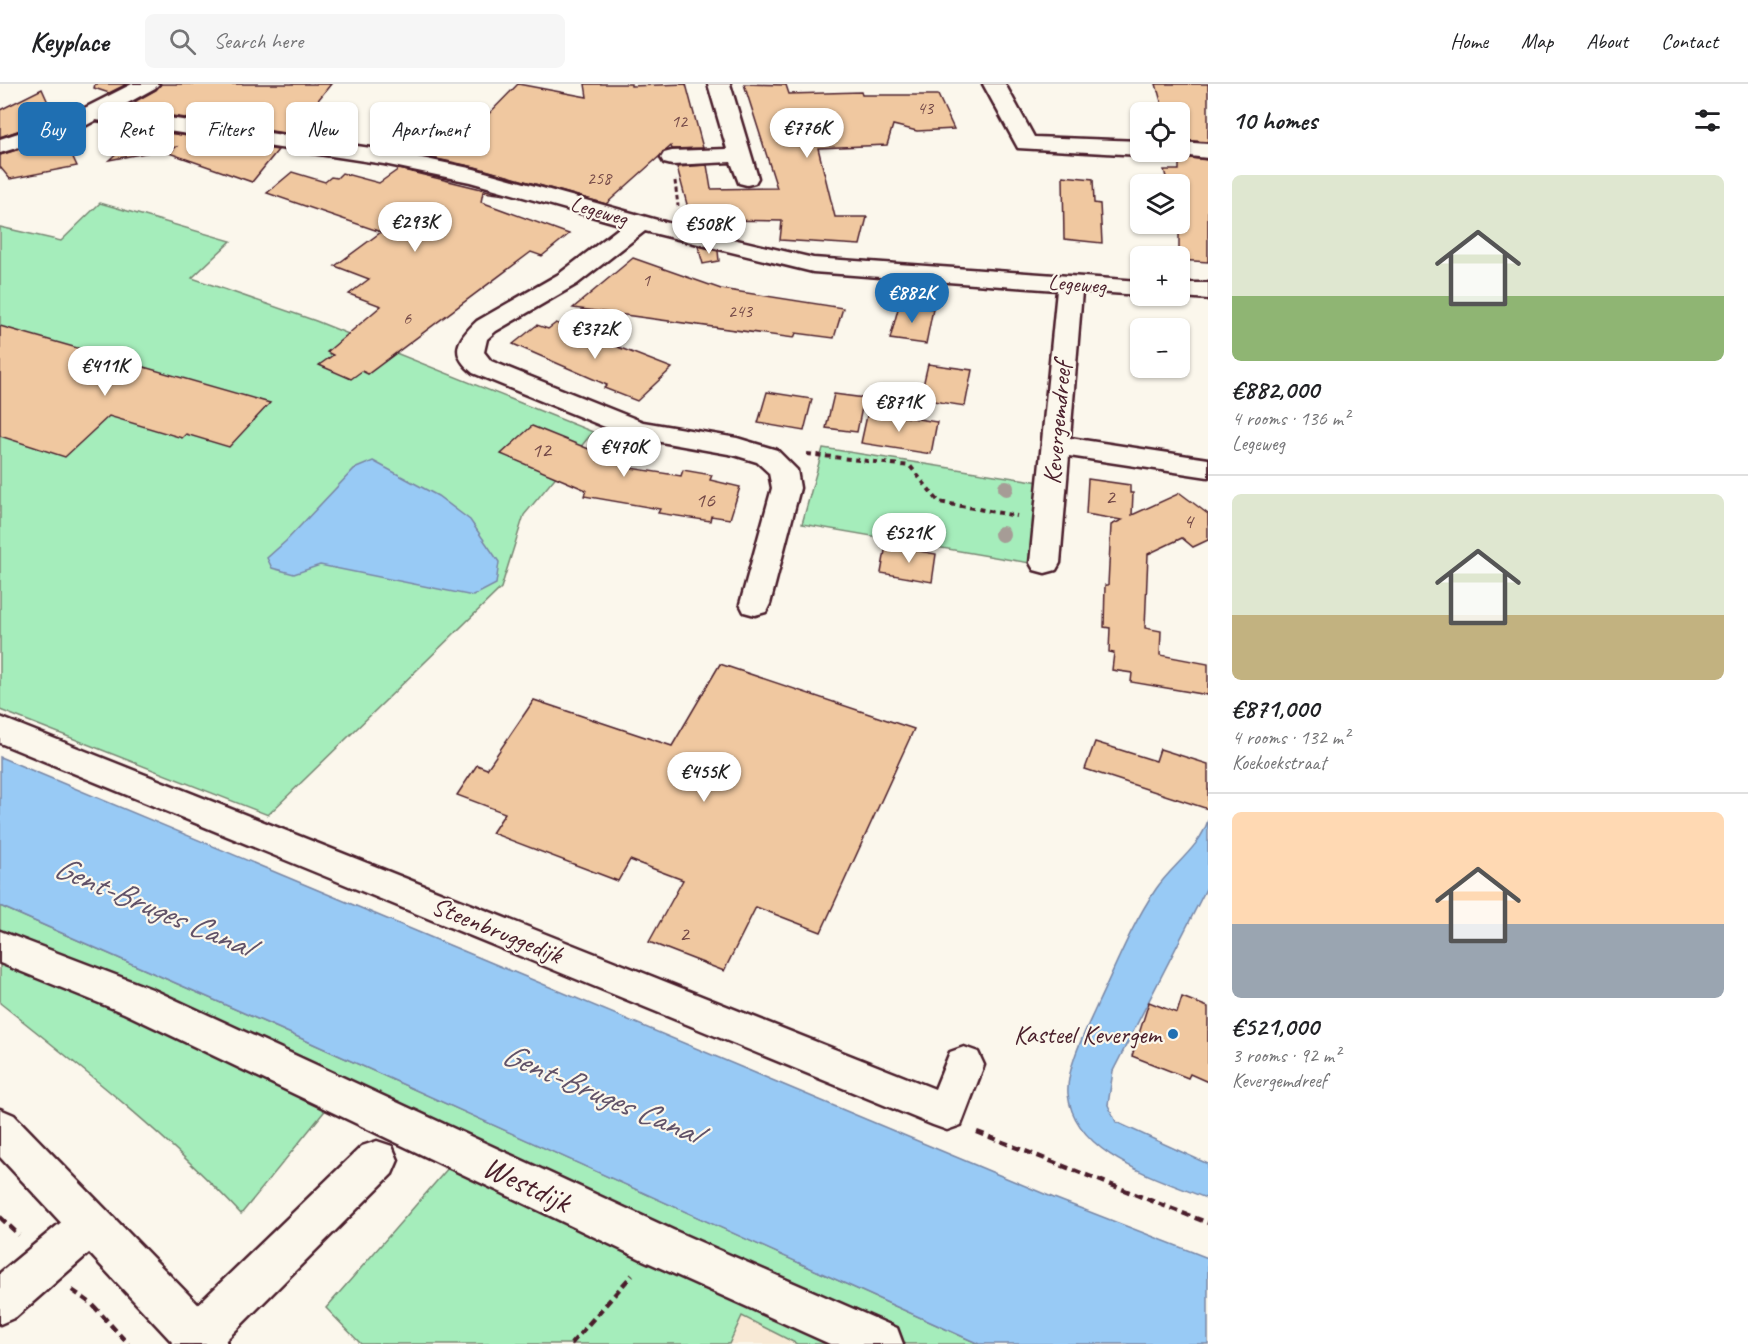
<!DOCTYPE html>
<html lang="en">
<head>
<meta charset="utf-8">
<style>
	body { margin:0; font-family:Caveat,sans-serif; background:#f6f6f6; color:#202124; height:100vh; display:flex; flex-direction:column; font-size:22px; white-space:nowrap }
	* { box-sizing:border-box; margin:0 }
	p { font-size:20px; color:#757577 }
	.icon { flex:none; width:33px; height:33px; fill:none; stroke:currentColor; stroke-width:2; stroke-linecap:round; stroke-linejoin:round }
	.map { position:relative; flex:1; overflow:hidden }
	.panel { display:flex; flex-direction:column; background:#fff; width:540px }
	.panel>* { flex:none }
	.top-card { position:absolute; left:18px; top:18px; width:570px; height:54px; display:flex; gap:12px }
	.fabs { position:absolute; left:1130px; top:18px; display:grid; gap:12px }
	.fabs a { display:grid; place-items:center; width:60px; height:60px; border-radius:9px; background:#fff; box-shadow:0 2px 4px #0004; font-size:30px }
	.price { position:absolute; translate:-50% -51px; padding:0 14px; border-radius:21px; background:#fff; color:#222; font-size:20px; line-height:39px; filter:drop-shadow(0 2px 3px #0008) }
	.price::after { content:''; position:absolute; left:50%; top:36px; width:18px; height:14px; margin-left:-9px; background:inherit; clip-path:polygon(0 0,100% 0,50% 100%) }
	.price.on { background:#1f6fb2; color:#fff }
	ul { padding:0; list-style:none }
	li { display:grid; align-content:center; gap:12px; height:318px; padding:0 24px }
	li+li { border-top:2px solid #e0e0e0 }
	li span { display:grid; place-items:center; height:186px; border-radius:9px; color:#555 }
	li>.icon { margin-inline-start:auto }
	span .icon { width:108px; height:108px; fill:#fffc; stroke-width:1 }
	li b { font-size:26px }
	h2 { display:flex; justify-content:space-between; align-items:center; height:72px; padding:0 24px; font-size:26px }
	.pill { padding:0 21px; border-radius:9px; background:#fff; box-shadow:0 2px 4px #0004; font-size:21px; line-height:54px }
	.pill.on { background:#1f6fb2; color:#fff }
	header { display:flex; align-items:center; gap:36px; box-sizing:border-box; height:84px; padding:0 30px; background:#fff; border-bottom:2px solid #e0e0e0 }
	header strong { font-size:28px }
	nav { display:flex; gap:33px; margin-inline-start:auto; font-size:21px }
	.search { width:420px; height:54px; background:#f6f6f6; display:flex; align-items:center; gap:15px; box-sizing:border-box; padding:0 21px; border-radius:9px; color:#757577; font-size:22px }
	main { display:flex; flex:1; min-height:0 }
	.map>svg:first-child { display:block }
	.built { fill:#f8e9d5 }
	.green { fill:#a5edbb; stroke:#788673; stroke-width:1.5 }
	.water { fill:#98caf5; stroke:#7986a4; stroke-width:1.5 }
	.building { fill:#f0c8a0; stroke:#4a1f2b; stroke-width:1.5 }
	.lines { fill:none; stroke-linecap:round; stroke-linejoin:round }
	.minor-casing { stroke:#4a1f2b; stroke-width:5 }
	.major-casing { stroke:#4a1f2b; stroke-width:5 }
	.path-far2 { stroke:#4a1f2b; stroke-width:3; stroke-dasharray:4.5 3; stroke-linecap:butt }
	.path-far1 { stroke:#4a1f2b; stroke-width:4; stroke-dasharray:5 4.5; stroke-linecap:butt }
	.path { stroke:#4a1f2b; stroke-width:4.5; stroke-dasharray:8 5; stroke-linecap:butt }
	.minor { fill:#fbf7ec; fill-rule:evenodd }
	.major { fill:#fbf7ec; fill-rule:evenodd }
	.tree { fill:#a69c96 }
	.poi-dot { fill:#1f6fb2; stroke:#fbf7ec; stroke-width:2 }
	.labels { text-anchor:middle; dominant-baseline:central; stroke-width:4.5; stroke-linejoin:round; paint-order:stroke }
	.far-number-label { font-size:18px; fill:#744948 }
	.far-street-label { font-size:22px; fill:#4a1f2b; stroke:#fbf7ec }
	.number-label { font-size:22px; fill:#744948 }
	.street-label { font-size:26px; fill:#4a1f2b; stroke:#fbf7ec }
	.poi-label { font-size:26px; fill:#4a1f2b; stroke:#fbf7ec; text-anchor:end }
	.near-street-label { font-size:32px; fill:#4a1f2b; stroke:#fbf7ec }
	.near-water-label { font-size:33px; font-style:italic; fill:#615268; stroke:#fbf7ec }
</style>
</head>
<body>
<header>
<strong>Keyplace</strong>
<div class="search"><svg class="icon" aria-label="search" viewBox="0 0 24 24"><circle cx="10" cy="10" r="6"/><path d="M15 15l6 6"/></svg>Search here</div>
<nav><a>Home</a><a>Map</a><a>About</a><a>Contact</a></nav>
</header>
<main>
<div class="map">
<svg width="1208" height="1260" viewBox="0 0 1208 1260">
	<rect width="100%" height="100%" fill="#fbf7ec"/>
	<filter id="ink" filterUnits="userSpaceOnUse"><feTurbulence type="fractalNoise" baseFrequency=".0167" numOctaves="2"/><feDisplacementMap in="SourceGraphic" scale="12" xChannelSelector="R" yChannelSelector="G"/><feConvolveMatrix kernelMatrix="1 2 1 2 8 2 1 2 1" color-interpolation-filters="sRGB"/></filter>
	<g filter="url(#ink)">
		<path class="built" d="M 742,1232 L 797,1260 L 729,1260 Z"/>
		<g class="green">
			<path d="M 100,119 L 231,157 L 192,194 L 316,237 L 593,348 L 524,431 L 501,504 L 268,731 L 0,626 L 0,143 L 61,157 Z"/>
			<path d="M 823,364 L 1040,398 L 1030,479 L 802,440 Z"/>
			<path d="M 0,822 L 278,944 L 979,1260 L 797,1260 L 742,1232 L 729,1260 L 361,1260 L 326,1224 L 449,1083 L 328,1023 L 241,1130 C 168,1052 83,985 0,919 Z"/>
		</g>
		<g class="water">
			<path d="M 373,377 L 438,412 L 470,436 L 499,478 L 496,500 L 473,512 L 320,481 L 294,490 L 272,484 L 267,474 L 286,457 L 354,385 Z"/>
			<path d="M 0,673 L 1054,1114 L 1208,1174 L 1208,1260 L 979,1260 L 278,944 L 0,822 Z"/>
			<path d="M 1208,736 L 1208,801 L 1113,987 L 1108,1021 L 1116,1038 L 1208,1080 L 1208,1115 C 1161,1095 1074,1072 1068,1010 C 1066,983 1087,944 1098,919 C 1116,881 1132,840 1156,805 C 1172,781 1200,764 1208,736 Z"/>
		</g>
		<g class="building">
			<path d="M 95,0 L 127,0 L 109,9 L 94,4 Z"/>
			<path d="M 161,0 L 331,0 L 291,50 L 159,30 L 162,28 L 134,18 L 156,6 Z"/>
			<path d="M 518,0 L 587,13 L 585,0 L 631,0 L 631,2 L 686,0 L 703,64 L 672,65 L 671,62 L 606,120 L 475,83 L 418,71 L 455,44 L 472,47 Z"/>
			<path d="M 744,0 L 786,1 L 789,10 L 861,8 L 862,11 L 938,11 L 954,45 L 917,47 L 893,41 L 887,61 L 818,64 L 835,133 L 867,133 L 860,161 L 780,156 L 782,137 L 714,136 L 716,149 L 693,143 L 677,83 L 707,81 L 711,105 L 777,104 Z"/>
			<path d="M 1156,0 L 1208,0 L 1208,58 L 1179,56 L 1179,28 L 1164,28 Z"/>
			<path d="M 42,5 L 55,34 L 0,53 L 0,26 Z"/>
			<path d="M 143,45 L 278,66 L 252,98 L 169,69 L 176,63 L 109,76 Z"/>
			<path d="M 63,52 L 77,82 L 10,95 L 0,83 L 0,71 Z"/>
			<path d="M 1179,73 L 1208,76 L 1208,178 L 1179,176 L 1179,100 L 1168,100 L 1164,86 L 1179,86 Z"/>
			<path d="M 399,85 L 506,111 L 483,108 L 481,118 L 569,150 L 542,172 L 531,168 L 368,290 L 362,287 L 351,295 L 319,281 L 333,271 L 327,268 L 381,222 L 349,210 L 369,195 L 335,182 L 381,148 L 267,109 L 292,88 L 325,98 L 331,93 L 337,94 L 342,89 L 379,99 Z"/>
			<path d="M 1063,92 L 1093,95 L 1094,119 L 1100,120 L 1102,159 L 1064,155 Z"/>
			<path d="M 698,162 L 718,167 L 719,177 L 703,180 Z"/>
			<path d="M 633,174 L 721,205 L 843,224 L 834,254 L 796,249 L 794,254 L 573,224 Z"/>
			<path d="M 899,221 L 933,225 L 926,260 L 890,255 Z"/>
			<path d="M 556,239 L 672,284 L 637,317 L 604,304 L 607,301 L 513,260 L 537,241 L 548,245 Z"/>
			<path d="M 0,242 L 270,319 L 229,363 L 186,350 L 182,354 L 109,332 L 65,373 L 0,352 Z"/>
			<path d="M 928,280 L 972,286 L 965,322 L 920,315 Z"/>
			<path d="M 767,308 L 812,315 L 804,347 L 758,339 Z"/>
			<path d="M 834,310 L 864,314 L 857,348 L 826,344 Z"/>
			<path d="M 868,327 L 937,338 L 931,370 L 861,359 Z"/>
			<path d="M 532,342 L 611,374 L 626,377 L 624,383 L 681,392 L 683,386 L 712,391 L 710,396 L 740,403 L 730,435 L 711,432 L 710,437 L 658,429 L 660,425 L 584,412 L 586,406 L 501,370 Z"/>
			<path d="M 1088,395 L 1130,401 L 1130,409 L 1133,409 L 1132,431 L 1180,409 L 1208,430 L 1208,456 L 1193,463 L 1182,454 L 1148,470 L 1145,544 L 1161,547 L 1160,571 L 1208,580 L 1208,611 L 1131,598 L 1132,589 L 1112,586 L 1114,569 L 1109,568 L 1110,544 L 1104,543 L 1105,501 L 1108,501 L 1111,441 L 1122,436 L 1086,430 Z"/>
			<path d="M 886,461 L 936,470 L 932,498 L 881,489 Z"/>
			<path d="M 720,580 L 914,645 L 821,848 L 756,823 L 724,887 L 649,858 L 683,796 L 630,776 L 618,797 L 492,749 L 505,729 L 457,711 L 477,681 L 487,685 L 534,616 L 672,662 Z"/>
			<path d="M 1095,658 L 1156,677 L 1160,665 L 1208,680 L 1208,725 L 1085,685 Z"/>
			<path d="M 1182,913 L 1208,923 L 1208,998 L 1190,990 L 1188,994 L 1132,972 L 1149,918 L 1177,929 Z"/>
		</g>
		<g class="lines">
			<defs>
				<g id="minor">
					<path d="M 132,0 L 159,0 L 155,4 L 115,26 L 384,66 L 474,85 L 686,144 L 813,174 L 1140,197 L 1140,211 L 1082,207 L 1070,354 L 1208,375 L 1208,393 L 1069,372 L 1060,479 L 1056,486 L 1045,489 L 1034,486 L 1030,479 L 1057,206 L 813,188 L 645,147 L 577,200 L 496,247 L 487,255 L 484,268 L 491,277 L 643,338 L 737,354 L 777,366 L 797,386 L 800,404 L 770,520 L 766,528 L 755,531 L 744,528 L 740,520 L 772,404 L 769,389 L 757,378 L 734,371 L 627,352 L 473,289 C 448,269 458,255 477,237 L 559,190 L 623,141 L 470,98 L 384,80 L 96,36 L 83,43 L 0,69 L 0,55 L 67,33 Z"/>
					<path d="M 708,0 L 730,0 L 758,94 L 755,99 L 747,101 L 739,99 L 731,78 L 672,81 L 664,79 L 661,74 L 664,69 L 672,67 L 727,65 Z"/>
					<path d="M 983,0 L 1005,0 L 1034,53 L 1140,57 L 1140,68 L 1149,68 L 1140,71 L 1018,64 Z"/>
					<path d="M 1179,58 L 1208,60 L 1208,74 L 1171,70 L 1170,68 L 1179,68 Z"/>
					<path d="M 1179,199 L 1208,199 L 1208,215 L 1171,212 L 1179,212 Z"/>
					<path d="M 0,633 L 935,1005 L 950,968 L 964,963 L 978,968 L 984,981 L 961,1041 L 947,1046 L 933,1041 L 0,659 Z"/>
					<path d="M 0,847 L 152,905 L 673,1146 L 897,1244 L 903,1260 L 830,1260 L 643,1176 L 124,929 L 0,879 Z"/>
					<path d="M 377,1057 L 392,1062 L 398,1076 L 392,1090 L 222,1260 L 179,1260 L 176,1252 L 182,1236 L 362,1062 Z"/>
					<path d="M 91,1120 L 106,1126 L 112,1140 L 106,1154 L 16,1233 L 0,1240 L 0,1189 L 76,1126 Z"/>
				</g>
				<path id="major" d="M 0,1025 L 14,1031 L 221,1244 L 227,1260 L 174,1260 L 0,1073 Z"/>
			</defs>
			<use href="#minor" class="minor-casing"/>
			<use href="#major" class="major-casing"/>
			<path class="path-far2" d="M 675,97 L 678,122"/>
			<path class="path-far1" d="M 807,370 L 910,382 L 939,418 L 1017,432"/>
			<g class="path">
				<path d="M 977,1048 L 1208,1139"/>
				<path d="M 0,1133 L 19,1151"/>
				<path d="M 72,1206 L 92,1220 L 128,1260"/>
				<path d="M 571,1260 L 632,1191"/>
			</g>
			<use href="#minor" class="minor"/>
			<use href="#major" class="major"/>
		</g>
		<g class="tree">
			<circle cx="1006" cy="404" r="8"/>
			<circle cx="1002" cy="450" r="8"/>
		</g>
	</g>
	<circle class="poi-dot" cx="1173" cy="950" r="6"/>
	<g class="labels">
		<g class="far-number-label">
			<text x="925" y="24">43</text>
			<text x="679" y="37">12</text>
			<text x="599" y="94">258</text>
			<text x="646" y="196">1</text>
			<text x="740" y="227">243</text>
			<text x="407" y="234">6</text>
		</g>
		<g class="far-street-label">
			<text transform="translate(599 127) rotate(16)">Legeweg</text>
			<text transform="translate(1077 200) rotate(4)">Legeweg</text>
		</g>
		<g class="number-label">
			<text x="541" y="366">12</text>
			<text x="1110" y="413">2</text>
			<text x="705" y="416">16</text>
			<text x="1188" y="437">4</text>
			<text x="684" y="850">2</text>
		</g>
		<g class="street-label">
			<text transform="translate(1057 339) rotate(-85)">Kevergemdreef</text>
			<text transform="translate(497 846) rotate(22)">Steenbruggedijk</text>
		</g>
		<g class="poi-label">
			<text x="1161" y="950">Kasteel Kevergem</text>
		</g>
		<g class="near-street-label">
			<text transform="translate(527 1100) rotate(25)">Westdijk</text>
		</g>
		<g class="near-water-label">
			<text transform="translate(153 822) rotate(23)">Gent-Bruges Canal</text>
			<text transform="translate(601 1009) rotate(23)">Gent-Bruges Canal</text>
		</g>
	</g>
</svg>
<div class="fabs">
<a><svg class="icon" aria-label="locate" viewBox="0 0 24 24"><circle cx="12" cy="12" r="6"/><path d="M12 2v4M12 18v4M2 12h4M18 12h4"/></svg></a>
<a><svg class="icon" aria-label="layers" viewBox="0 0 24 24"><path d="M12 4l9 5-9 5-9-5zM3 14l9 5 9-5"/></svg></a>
<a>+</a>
<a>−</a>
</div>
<b class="price" style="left:807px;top:75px">€776K</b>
<b class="price" style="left:415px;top:169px">€293K</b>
<b class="price" style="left:709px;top:171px">€508K</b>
<b class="price on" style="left:912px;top:240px">€882K</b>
<b class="price" style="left:595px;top:276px">€372K</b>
<b class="price" style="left:105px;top:313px">€411K</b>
<b class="price" style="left:899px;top:349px">€871K</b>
<b class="price" style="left:624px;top:394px">€470K</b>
<b class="price" style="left:909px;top:480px">€521K</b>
<b class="price" style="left:704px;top:719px">€455K</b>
<div class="top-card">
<a class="pill on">Buy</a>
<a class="pill">Rent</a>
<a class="pill">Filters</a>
<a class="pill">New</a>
<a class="pill">Apartment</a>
</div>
</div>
<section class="panel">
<h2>10 homes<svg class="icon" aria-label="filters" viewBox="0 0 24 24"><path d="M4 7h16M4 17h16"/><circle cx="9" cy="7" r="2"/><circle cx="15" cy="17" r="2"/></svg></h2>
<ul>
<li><span style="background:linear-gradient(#dfe7d0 65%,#8fb573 0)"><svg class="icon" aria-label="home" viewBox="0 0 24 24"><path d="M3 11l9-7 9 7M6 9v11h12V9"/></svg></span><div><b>€882,000</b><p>4 rooms · 136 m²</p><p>Legeweg</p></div></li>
<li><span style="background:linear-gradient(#dfe7d0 65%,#c2b280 0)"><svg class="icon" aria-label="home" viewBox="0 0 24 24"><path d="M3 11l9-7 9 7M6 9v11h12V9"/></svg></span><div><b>€871,000</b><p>4 rooms · 132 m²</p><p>Koekoekstraat</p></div></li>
<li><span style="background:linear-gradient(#ffd9b3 60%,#9aa5b1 0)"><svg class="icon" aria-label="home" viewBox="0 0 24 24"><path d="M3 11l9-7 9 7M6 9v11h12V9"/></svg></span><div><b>€521,000</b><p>3 rooms · 92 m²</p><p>Kevergemdreef</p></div></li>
</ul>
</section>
</main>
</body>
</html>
